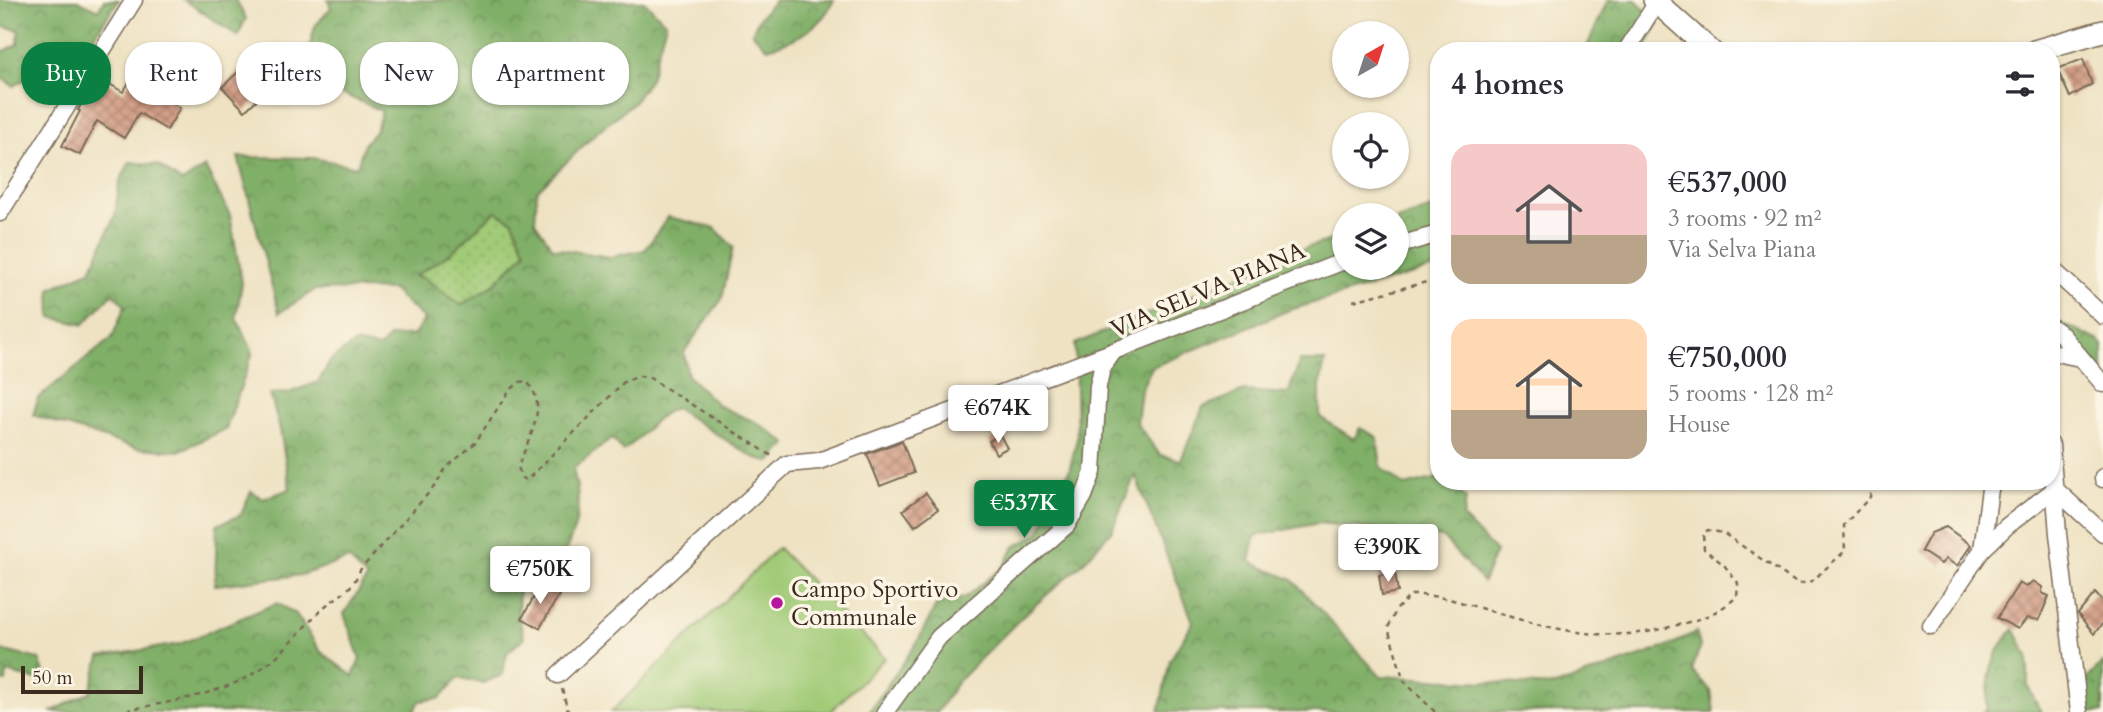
<!DOCTYPE html>
<html lang="en">
<head>
<meta charset="utf-8">
<style>
	body { margin:0; font-family:Cardo,serif; background:#f2f2f3; color:#2b2b33; height:100vh; display:flex; flex-direction:column; font-size:26px; white-space:nowrap }
	* { box-sizing:border-box; margin:0 }
	p { font-size:23px; color:#7c7c81 }
	.icon { flex:none; width:38px; height:38px; fill:none; stroke:currentColor; stroke-width:2; stroke-linecap:round; stroke-linejoin:round }
	.map { position:relative; flex:1; overflow:hidden }
	.side { position:absolute; left:1430px; top:42px; width:630px; height:448px; display:flex; flex-direction:column; background:#fff; border-radius:28px; box-shadow:0 2px 5px #0004 }
	.side>* { flex:none }
	.guide { position:absolute; left:21px; top:42px; width:665px; height:63px; display:flex; gap:14px }
	.needle { width:46px; rotate:39deg }
	.controls { position:absolute; left:1332px; top:21px; display:grid; gap:14px }
	.controls a { display:grid; place-items:center; width:77px; height:77px; border-radius:50%; background:#fff; box-shadow:0 2px 5px #0004; font-size:35px }
	.scale { position:absolute; left:21px; bottom:18px; width:122px; box-sizing:border-box; padding-left:7px; border:4px solid #3b2a1e; border-top:0; font-size:19px; line-height:24px; white-space:nowrap; color:#3b2a1e; -webkit-text-stroke:5px #fcf5e5; paint-order:stroke }
	.price { position:absolute; translate:-50% -60px; padding:0 16px; border-radius:7px; background:#fff; color:#222; font-size:23px; line-height:46px; filter:drop-shadow(0 2px 4px #0008) }
	.price::after { content:''; position:absolute; left:50%; top:42px; width:21px; height:16px; margin-left:-10px; background:inherit; clip-path:polygon(0 0,100% 0,50% 100%) }
	.price.on { background:#0b8043; color:#fff }
	ul { padding:0; list-style:none }
	li { display:flex; align-items:center; gap:21px; height:175px; padding:0 21px }
	li span { display:grid; place-items:center; flex:none; width:196px; height:140px; border-radius:21px; color:#555 }
	li>.icon { margin-inline-start:auto }
	span .icon { width:84px; height:84px; fill:#fffc; stroke-width:1 }
	li b { font-size:30px }
	h2 { display:flex; justify-content:space-between; align-items:center; height:84px; padding:0 21px; font-size:30px }
	.tag { padding:0 24px; border-radius:28px; background:#fff; box-shadow:0 2px 5px #0004; font-size:24px; line-height:63px }
	.tag.on { background:#0b8043; color:#fff }
	.map>svg:first-child { display:block }
	.grass { fill:url(#grass-dots); stroke:#6e7a4a; stroke-width:2 }
	.forest { fill:url(#forest-crowns); stroke:#5e6c43; stroke-width:2; fill-rule:evenodd }
	.green { fill:#a1cb77; stroke:#6e7a4a; stroke-width:2 }
	.building { fill:url(#building-cross-hatch) }
	.lines { fill:none; stroke-linecap:round; stroke-linejoin:round }
	.minor-casing { stroke:#7a6a57; stroke-width:19 }
	.major-casing { stroke:#7a6a57; stroke-width:24 }
	.path { stroke:#7a6a57; stroke-width:2.5; stroke-dasharray:5 5; stroke-linecap:butt }
	.minor { stroke:#fff; stroke-width:16 }
	.major { stroke:#fff; stroke-width:21 }
	.poi-dot { fill:#b5179e; stroke:#fcf5e5; stroke-width:2.5 }
	.labels { text-anchor:middle; dominant-baseline:central; stroke-width:7; stroke-linejoin:round; paint-order:stroke }
	.street-label { font-size:24px; fill:#3b2a1e; stroke:#fcf5e5 }
	.poi-label { font-size:24px; fill:#3b2a1e; stroke:#fcf5e5; text-anchor:start }
</style>
</head>
<body>
<div class="map">
<svg width="2103" height="712" viewBox="0 0 2103 712">
	<defs>
		<pattern id="grass-dots" width="8" height="8" patternUnits="userSpaceOnUse" patternTransform="scale(1.75)"><rect width="8" height="8" fill="#a1cb77"/><path d="M2 2h.1M6 6h.1" fill="none" stroke="#8cae66" stroke-width="1.8" stroke-linecap="round"/></pattern>
		<pattern id="forest-crowns" width="20" height="18" patternUnits="userSpaceOnUse" patternTransform="scale(1.75)"><rect width="20" height="18" fill="#80af68"/><path d="M2 6a3 3 0 1 1 6 0M12 15a3 3 0 1 1 6 0" fill="none" stroke="#6a8f55"/></pattern>
		<pattern id="building-cross-hatch" width="8" height="8" patternUnits="userSpaceOnUse" patternTransform="scale(1.75)"><rect width="8" height="8" fill="#d19b83"/><path d="M0 0l8 8M0 8l8-8" fill="none" stroke="#ab7f6b"/></pattern>
	</defs>
	<rect width="100%" height="100%" fill="#fcf5e5"/>
	<filter id="ink" filterUnits="userSpaceOnUse"><feTurbulence type="fractalNoise" baseFrequency=".0143" numOctaves="2"/><feDisplacementMap in="SourceGraphic" scale="14" xChannelSelector="R" yChannelSelector="G"/><feConvolveMatrix kernelMatrix="1 2 1 2 8 2 1 2 1" color-interpolation-filters="sRGB"/></filter>
	<filter id="wash" filterUnits="userSpaceOnUse"><feTurbulence type="fractalNoise" baseFrequency=".00686" numOctaves="4" result="noise"/><feDisplacementMap in="SourceGraphic" scale="28" xChannelSelector="R" yChannelSelector="G"/><feGaussianBlur stdDeviation="1.57" result="paint"/><feColorMatrix in="noise" values="0 0 0 0 0 0 0 0 0 0 0 0 0 0 0 0 0 1.4 0 .05"/><feComposite in="paint" operator="in"/></filter>
	<g filter="url(#wash)">
		<rect width="100%" height="100%" fill="#eee2c2"/>
		<path class="grass" d="M 495,211 L 513,221 L 526,252 L 492,286 L 461,305 L 424,278 L 414,276 L 452,252 Z"/>
		<g class="forest">
			<path d="M 0,0 L 78,0 L 98,10 L 104,0 L 119,0 L 74,65 L 47,66 L 13,86 L 0,77 L 0,53 L 18,44 L 19,30 L 0,26 Z"/>
			<path d="M 184,0 L 235,0 L 246,18 L 238,36 Z"/>
			<path d="M 328,0 L 644,1 L 666,23 L 650,79 L 634,102 L 595,134 L 537,191 L 535,222 L 553,248 L 610,257 L 645,250 L 668,217 L 715,228 L 733,247 L 722,299 L 684,352 L 688,376 L 719,406 L 760,424 L 787,444 L 770,462 L 753,457 L 675,408 C 654,415 643,438 623,451 L 612,438 L 573,469 C 585,513 575,532 555,572 L 541,570 L 520,550 L 518,614 L 524,638 L 507,653 L 502,675 L 483,683 L 458,678 L 440,698 L 420,701 L 414,712 L 51,712 L 90,692 L 100,657 L 180,644 L 277,603 L 296,614 L 321,652 L 353,676 L 360,659 L 344,614 L 367,578 L 349,559 L 301,575 L 215,585 L 217,525 L 241,515 L 251,491 L 263,499 L 290,489 L 280,429 L 270,394 L 289,393 L 318,382 L 331,360 L 355,343 L 380,348 L 389,337 L 414,335 L 424,319 L 392,290 L 367,289 L 315,290 L 279,313 L 238,157 L 314,158 L 357,167 L 364,144 L 375,132 L 382,111 L 333,90 L 304,67 L 315,26 L 331,8 ZM 495,211 L 513,221 L 526,252 L 492,286 L 461,305 L 424,278 L 415,276 L 452,252 Z"/>
			<path d="M 775,0 L 834,0 C 821,28 796,41 767,48 L 752,33 L 759,18 Z"/>
			<path d="M 1608,0 L 1636,0 L 1658,24 L 1643,51 L 1585,51 Z"/>
			<path d="M 130,162 L 158,165 L 182,182 L 205,167 L 230,215 L 242,283 L 236,318 L 253,352 L 226,429 L 179,451 L 135,448 L 33,415 L 38,398 L 112,338 L 125,306 L 113,293 L 83,325 L 51,317 L 50,289 L 91,270 L 115,215 L 119,183 Z"/>
			<path d="M 1438,206 L 1438,267 L 1289,310 L 1152,367 L 1141,389 L 1137,424 L 1160,455 L 1181,460 L 1203,407 L 1244,391 L 1288,394 L 1300,361 L 1325,361 L 1320,386 L 1320,417 L 1354,439 L 1360,428 L 1377,437 L 1381,467 L 1405,486 L 1438,478 L 1438,481 L 1450,481 L 1466,499 L 1463,518 L 1496,552 L 1483,582 L 1442,537 L 1319,523 L 1255,536 L 1250,562 L 1293,580 L 1380,676 L 1555,686 L 1669,646 L 1696,632 L 1700,646 L 1692,671 L 1711,691 L 1714,712 L 1159,712 L 1170,660 L 1193,622 L 1135,475 L 1112,530 L 1083,563 L 1025,614 L 959,680 L 937,712 L 869,712 L 916,644 L 937,604 L 966,597 L 1004,566 L 1014,547 L 1039,533 L 1069,471 L 1077,439 L 1075,344 L 1308,247 L 1344,236 L 1344,268 L 1396,268 L 1397,220 Z"/>
			<path d="M 2051,319 L 2100,341 L 2103,345 L 2103,373 L 2093,359 Z"/>
			<path d="M 2014,629 L 2028,656 L 2028,687 L 2041,712 L 1982,712 L 1987,710 C 1987,678 1991,653 2014,629 Z"/>
			<path d="M 0,650 L 39,659 L 48,683 L 7,672 L 6,682 L 0,681 Z"/>
			<path d="M 2103,663 L 2103,712 L 2086,712 L 2086,680 Z"/>
		</g>
		<path class="green" d="M 778,548 L 885,658 L 830,712 L 611,712 Z"/>
		<g id="blocks">
			<g class="building">
				<path d="M 2083,59 L 2092,84 L 2070,97 L 2057,69 Z"/>
				<path d="M 249,62 L 271,86 L 245,111 L 222,87 Z"/>
				<path d="M 137,70 L 157,82 L 152,91 L 180,108 L 167,130 L 139,113 L 124,138 L 97,121 L 80,155 L 62,146 L 80,111 L 78,110 L 98,77 L 123,92 Z"/>
				<path d="M 1000,435 L 1007,448 L 996,454 L 989,441 Z"/>
				<path d="M 902,441 L 914,473 L 880,486 L 867,454 Z"/>
				<path d="M 926,493 L 938,509 L 915,526 L 903,510 Z"/>
				<path d="M 1946,527 L 1971,545 L 1957,566 L 1946,559 L 1941,564 L 1921,551 L 1931,533 Z"/>
				<path d="M 1395,572 L 1398,592 L 1382,595 L 1379,575 Z"/>
				<path d="M 2033,581 L 2042,587 L 2042,593 L 2049,596 L 2039,620 L 2027,618 L 2018,629 L 1997,618 L 2019,583 L 2026,587 Z"/>
				<path d="M 541,585 L 559,595 L 540,628 L 522,618 Z"/>
				<path d="M 2095,593 L 2103,602 L 2103,623 L 2094,634 L 2078,614 Z"/>
			</g>
		</g>
	</g>
	<g filter="url(#ink)">
		<use href="#blocks" fill-opacity="0" stroke="#7a6a57" stroke-width="2"/>
		<g class="lines">
			<defs>
				<g id="minor">
					<path d="M 1626,51 L 1657,2"/>
					<path d="M 0,213 L 134,0"/>
					<path d="M 1396,246 L 1438,234"/>
					<path d="M 2051,268 L 2103,316"/>
					<path d="M 2051,327 L 2062,335 L 2103,384"/>
					<path d="M 2051,352 L 2080,358"/>
					<path d="M 2051,445 L 2058,534 L 2079,712"/>
					<path d="M 2103,477 L 2103,479"/>
					<path d="M 1982,550 L 1990,489 L 1994,481"/>
					<path d="M 1931,626 L 1982,550 L 2007,526 L 2055,489 L 2103,533"/>
					<path d="M 558,675 L 787,464 L 819,461 L 1114,351 L 1344,261"/>
					<path d="M 885,712 L 939,637 L 1067,525 L 1084,496 L 1093,472 L 1098,386 L 1102,368 L 1114,351"/>
				</g>
				<g id="major">
					<path d="M 1654,0 L 1711,51"/>
					<path d="M 2034,51 L 2103,31"/>
				</g>
			</defs>
			<use href="#minor" class="minor-casing"/>
			<use href="#major" class="major-casing"/>
			<g class="path">
				<path d="M 1353,301 L 1438,279"/>
				<path d="M 562,689 L 568,712"/>
				<path d="M 117,712 C 166,702 225,696 266,665 C 286,650 302,628 320,611 C 337,594 350,595 360,570 L 434,487 L 446,468 L 475,443 L 509,391 L 520,382 L 526,381 C 551,405 527,441 518,467 L 522,478 L 527,480 L 624,382 L 640,376 L 650,378 L 772,456"/>
				<path d="M 1435,712 L 1404,681 L 1388,628 L 1396,610 L 1411,595 C 1439,594 1463,603 1490,611 C 1552,629 1605,644 1670,627 C 1700,619 1712,617 1737,597 L 1738,583 L 1724,565 L 1704,549 L 1703,534 L 1708,530 L 1723,533 L 1798,584 L 1812,581 L 1845,551 L 1844,525 L 1870,497 L 1871,490 L 1864,481"/>
			</g>
			<use href="#minor" class="minor"/>
			<use href="#major" class="major"/>
		</g>
	</g>
	<circle class="poi-dot" cx="777" cy="603" r="7"/>
	<g class="labels">
		<g class="street-label">
			<text transform="translate(1208 290) rotate(-23)">VIA SELVA PIANA</text>
		</g>
		<g class="poi-label">
			<text x="791" y="589">Campo Sportivo<tspan x="791" dy="28">Communale</tspan></text>
		</g>
	</g>
</svg>
<div class="controls">
<a><svg class="needle" viewBox="-14 -14 28 28"><path d="M0-13l5 13h-10z" fill="#e53935"/><path d="M0 13l5-13h-10z" fill="#7c7c81"/></svg></a>
<a><svg class="icon" aria-label="locate" viewBox="0 0 24 24"><circle cx="12" cy="12" r="6"/><path d="M12 2v4M12 18v4M2 12h4M18 12h4"/></svg></a>
<a><svg class="icon" aria-label="layers" viewBox="0 0 24 24"><path d="M12 4l9 5-9 5-9-5zM3 14l9 5 9-5"/></svg></a>
</div>
<div class="scale">50 m</div>
<b class="price" style="left:998px;top:445px">€674K</b>
<b class="price on" style="left:1024px;top:540px">€537K</b>
<b class="price" style="left:1388px;top:584px">€390K</b>
<b class="price" style="left:540px;top:606px">€750K</b>
<div class="guide">
<a class="tag on">Buy</a>
<a class="tag">Rent</a>
<a class="tag">Filters</a>
<a class="tag">New</a>
<a class="tag">Apartment</a>
</div>
<section class="side">
<h2>4 homes<svg class="icon" aria-label="filters" viewBox="0 0 24 24"><path d="M4 7h16M4 17h16"/><circle cx="9" cy="7" r="2"/><circle cx="15" cy="17" r="2"/></svg></h2>
<ul>
<li><span style="background:linear-gradient(#f6c9c9 65%,#b9a48a 0)"><svg class="icon" aria-label="home" viewBox="0 0 24 24"><path d="M3 11l9-7 9 7M6 9v11h12V9"/></svg></span><div><b>€537,000</b><p>3 rooms · 92 m²</p><p>Via Selva Piana</p></div></li>
<li><span style="background:linear-gradient(#ffd9b3 65%,#b9a48a 0)"><svg class="icon" aria-label="home" viewBox="0 0 24 24"><path d="M3 11l9-7 9 7M6 9v11h12V9"/></svg></span><div><b>€750,000</b><p>5 rooms · 128 m²</p><p>House</p></div></li>
</ul>
</section>
</div>
</body>
</html>
